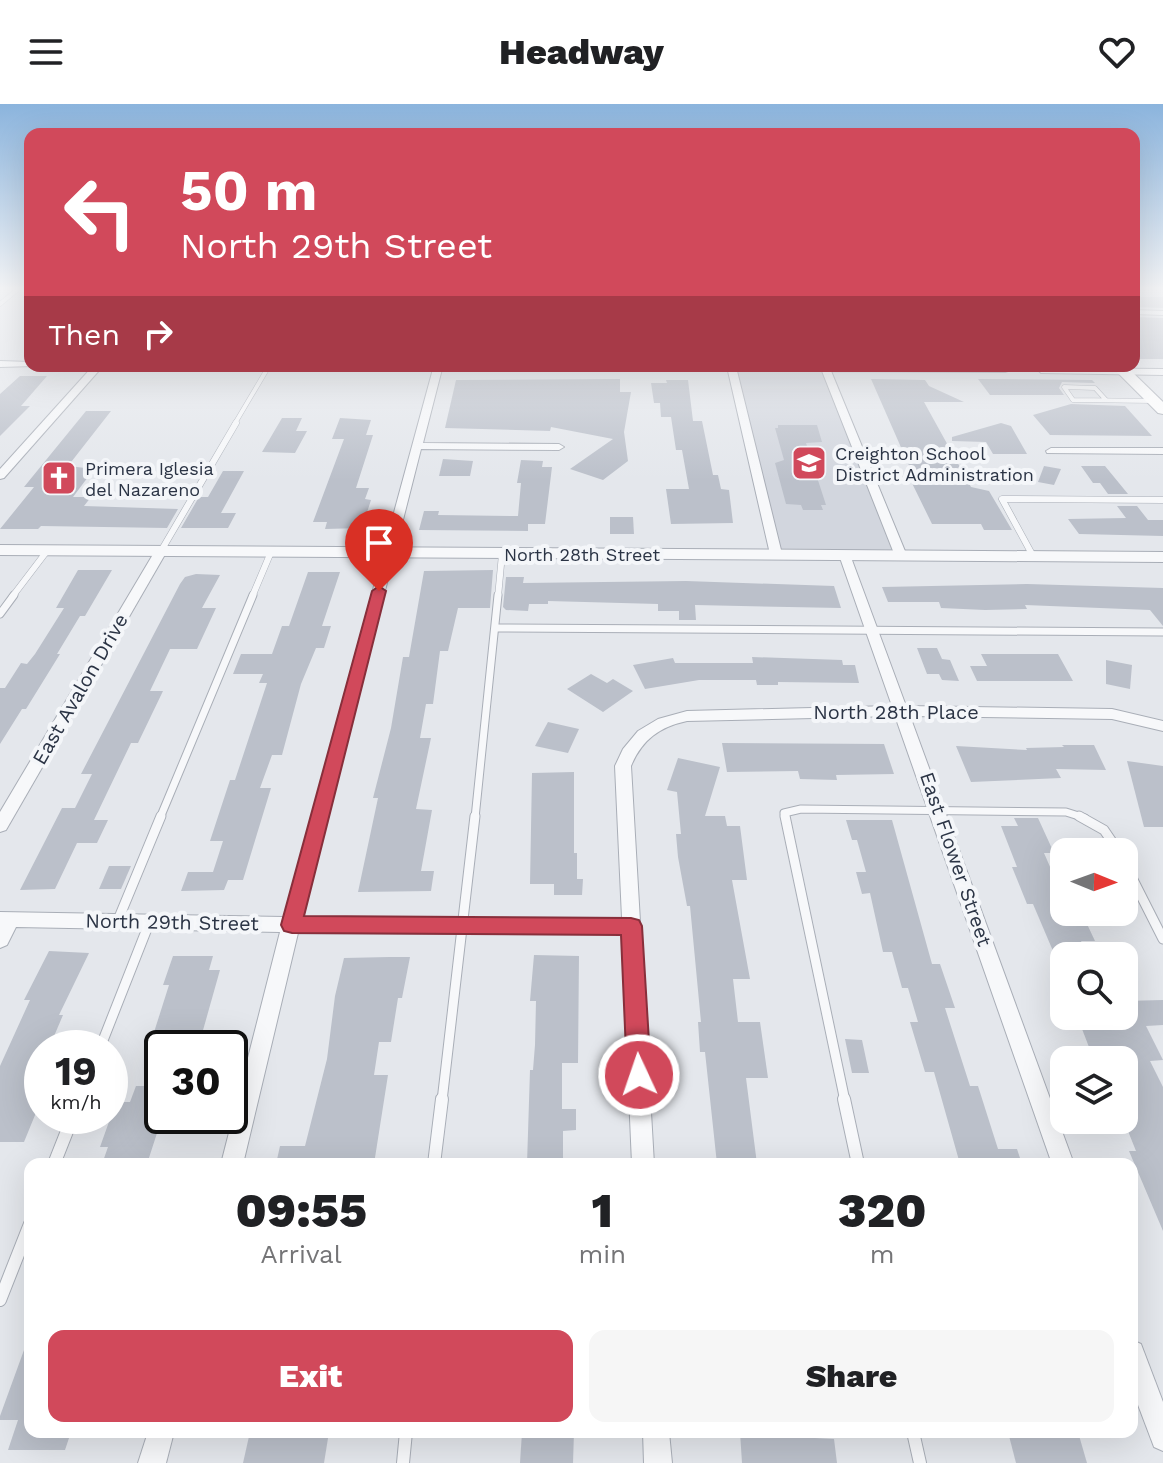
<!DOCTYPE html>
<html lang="en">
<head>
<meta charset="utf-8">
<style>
  :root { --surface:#fff; --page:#f6f6f6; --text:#202124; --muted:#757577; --accent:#d1495b }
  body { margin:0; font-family:"Work Sans",sans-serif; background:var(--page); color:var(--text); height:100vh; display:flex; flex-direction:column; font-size:30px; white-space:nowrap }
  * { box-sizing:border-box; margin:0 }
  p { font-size:26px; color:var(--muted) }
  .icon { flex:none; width:44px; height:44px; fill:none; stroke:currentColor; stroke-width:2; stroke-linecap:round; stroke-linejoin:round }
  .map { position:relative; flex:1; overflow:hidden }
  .sheet { position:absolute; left:24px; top:1054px; width:1114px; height:280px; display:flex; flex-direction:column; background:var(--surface); border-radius:16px; box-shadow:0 8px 32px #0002 }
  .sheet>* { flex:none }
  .hud { position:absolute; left:24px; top:24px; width:1116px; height:244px; border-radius:16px; box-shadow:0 8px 32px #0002; background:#d1495b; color:#fff; overflow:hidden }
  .needle { width:52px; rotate:91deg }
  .tools { position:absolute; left:1050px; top:734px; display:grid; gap:16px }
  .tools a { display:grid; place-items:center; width:88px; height:88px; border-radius:16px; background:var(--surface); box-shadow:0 8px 32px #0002; font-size:40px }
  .speed { position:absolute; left:24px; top:926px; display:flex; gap:16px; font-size:40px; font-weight:700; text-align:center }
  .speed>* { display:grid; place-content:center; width:104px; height:104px; border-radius:50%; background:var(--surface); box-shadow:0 8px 32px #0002; line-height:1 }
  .speed small { font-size:20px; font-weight:400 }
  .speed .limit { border:4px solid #111; border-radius:12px; background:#fff; color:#111 }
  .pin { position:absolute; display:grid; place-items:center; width:68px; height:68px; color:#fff; margin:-82px -34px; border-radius:50% 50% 50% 0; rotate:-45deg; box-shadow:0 0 8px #0007 }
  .pin .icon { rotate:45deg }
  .me { position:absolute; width:88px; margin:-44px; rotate:357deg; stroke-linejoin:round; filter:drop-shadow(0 0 6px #0008) }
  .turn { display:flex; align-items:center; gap:28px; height:168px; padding:0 24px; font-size:36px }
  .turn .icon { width:104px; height:104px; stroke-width:2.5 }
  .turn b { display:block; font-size:56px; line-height:68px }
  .then { display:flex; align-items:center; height:76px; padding:0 24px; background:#0003; gap:16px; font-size:30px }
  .eta { display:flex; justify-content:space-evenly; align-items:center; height:136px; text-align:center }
  .eta b { font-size:48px; font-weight:800; line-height:56px }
  .primary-button { display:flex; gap:16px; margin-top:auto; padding:16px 24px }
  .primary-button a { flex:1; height:92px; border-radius:16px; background:var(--accent); color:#fff; font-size:32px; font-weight:800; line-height:92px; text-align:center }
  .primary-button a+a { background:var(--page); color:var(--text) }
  header { display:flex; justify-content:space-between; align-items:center; height:104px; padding:0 24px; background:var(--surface); font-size:36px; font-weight:800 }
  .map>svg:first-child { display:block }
  .built { fill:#d2d6de }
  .building { fill:#bbc0ca }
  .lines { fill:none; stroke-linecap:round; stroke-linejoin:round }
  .service-far4-casing { stroke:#a9aeb7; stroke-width:5 }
  .service-far3-casing { stroke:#a9aeb7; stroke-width:7 }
  .service-far2-casing { stroke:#a9aeb7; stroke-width:9 }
  .service-far1-casing { stroke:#a9aeb7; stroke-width:11 }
  .service-casing { stroke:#a9aeb7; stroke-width:14 }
  .minor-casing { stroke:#a9aeb7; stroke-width:2 }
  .tertiary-casing { stroke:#a9aeb7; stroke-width:2 }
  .secondary-casing { stroke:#a9aeb7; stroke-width:2 }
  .service-far4 { stroke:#f7f8fa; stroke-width:4 }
  .service-far3 { stroke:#f7f8fa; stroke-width:6 }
  .service-far2 { stroke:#f7f8fa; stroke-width:7 }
  .service-far1 { stroke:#f7f8fa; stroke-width:9 }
  .service { stroke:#f7f8fa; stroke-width:12 }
  .minor { fill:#f7f8fa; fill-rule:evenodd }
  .tertiary { fill:#f7f8fa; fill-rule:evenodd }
  .secondary { fill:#fff; fill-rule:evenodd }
  .route { fill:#d1495b; stroke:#882f3b; stroke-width:2 }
  .labels { text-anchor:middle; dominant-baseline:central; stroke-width:8; stroke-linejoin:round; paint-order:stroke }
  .far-poi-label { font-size:18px; fill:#2b3445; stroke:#f4f6f9; text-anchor:start }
  .far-street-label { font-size:18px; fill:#2b3445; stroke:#f4f6f9 }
  .street-label { font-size:20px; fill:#2b3445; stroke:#f4f6f9 }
</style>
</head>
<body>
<header><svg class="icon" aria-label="menu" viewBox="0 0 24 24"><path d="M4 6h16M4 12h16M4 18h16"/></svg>Headway<svg class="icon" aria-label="heart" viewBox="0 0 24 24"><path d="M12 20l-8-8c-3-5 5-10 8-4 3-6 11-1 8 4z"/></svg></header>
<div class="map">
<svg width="1163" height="1359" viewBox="0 0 1163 1359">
  <rect width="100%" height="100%" fill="#e4e7ec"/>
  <path class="built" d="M732 266H826L901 452 776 450Z"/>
  <g class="building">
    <path d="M1134 193H1163V204L1134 203Z"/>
    <path d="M1134 213 1163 214V255H1134Z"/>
    <path d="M20 272H47L21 302H30L0 332V290Z"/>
    <path d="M620 275V288H631L624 328 628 357 603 376 570 365 613 335 551 323 550 327 445 324 456 276Z"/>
    <path d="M871 275 925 276 929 282 964 298H924L971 383 989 387 1012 426H984L981 420H932L909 373H914Z"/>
    <path d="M978 275 1092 276 1095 279 1062 278 1059 284 1064 291H990Z"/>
    <path d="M666 276H688L693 317H702L713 371H718L721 385 729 386 733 419 671 420 666 385H689L682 346H676L671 313H661L660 299H654L651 279H667Z"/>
    <path d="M1071 300 1125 302 1152 332 1050 331 1033 311Z"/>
    <path d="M86 307H111L68 362 94 365 73 393H91L84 402 178 405 167 424 41 422 38 425H0L34 383H24Z"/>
    <path d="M282 314H302L296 327H307L295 349 262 348Z"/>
    <path d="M340 314 371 316 366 331H373L356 384H369L365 395 371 396 362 424 325 425 327 418H313L344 335H332Z"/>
    <path d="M1001 319 1011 322 1027 350H993L986 338 952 337V333Z"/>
    <path d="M778 321H817L822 338 806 339 826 401H821L823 406H803L801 401 786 400 775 359 784 356 775 324H778Z"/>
    <path d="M443 355 473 357 470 372H439Z"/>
    <path d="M521 356 543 357 542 363H552L545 420H528V427L419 426 424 407H439L438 411 518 412 521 379H517Z"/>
    <path d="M1044 362 1061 365 1054 381 1038 378Z"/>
    <path d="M1081 362H1105L1128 390H1108L1100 379H1093Z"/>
    <path d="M223 367H244L221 409H236L228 424H181L199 393H208Z"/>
    <path d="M1117 402H1137L1148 416H1163V432L1079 430 1068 415 1126 414Z"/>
    <path d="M610 413H633L634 430H610Z"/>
    <path d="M78 466H112L85 512H80L57 550H60L26 605H22L0 640V584H5L21 559 27 560 35 550 64 504H56Z"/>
    <path d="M493 466 490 504H458L448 547H440L433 600H426L420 634H431L416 705 432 706 421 767H434L431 787 358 788 378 694H373L391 624 403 553H409L424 467Z"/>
    <path d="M308 468H340L322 522H331L324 544H316L301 580 282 651H272L260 684H271L243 776H228L224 786 181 787 188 768H213L223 737H210L230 676H235L267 579H259L263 570H233L241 550H272L282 522H289Z"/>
    <path d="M196 470 220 471 202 504H216L197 545H170L150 587H163L138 639H131L94 716H108L97 739H77L55 785 20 786 62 704H75L92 670H81L180 480 185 473Z"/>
    <path d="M506 473H524L523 479 686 477 834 482 841 504 695 501 696 516H679V507H658V500L548 497V500H529L528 507 506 506 503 503Z"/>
    <path d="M1027 480 1163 484V522L1150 506 1025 501 1027 505 985 506 941 504 939 498H888L882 483Z"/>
    <path d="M917 544H937L942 555 950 556 959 577 942 576 939 570H927Z"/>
    <path d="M981 550H1058L1073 577H977L970 562H987Z"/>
    <path d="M752 553 842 556 843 561H855L859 579 778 578V581H757L756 576H699L645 585 633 561 673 554 675 559H753Z"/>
    <path d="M1106 556 1132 561 1130 585 1106 580Z"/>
    <path d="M591 570 607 579 613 575 633 587 603 608 567 585Z"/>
    <path d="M548 618 579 625 568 649 535 642Z"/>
    <path d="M722 639 884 640 894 670 836 671 837 676 800 675 798 667 727 668Z"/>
    <path d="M1062 641H1094L1106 666 1056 665 1061 674 971 678 956 642 1027 646 1026 644 1064 643Z"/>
    <path d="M678 654 720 663 705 712H725L727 722H740L747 776H732L750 875H733L738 918H760L768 974H746L757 1060H717L705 948H700L698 918H701L690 802H687L678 753 676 730H681L677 688 667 686Z"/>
    <path d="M1127 657 1163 662V723H1144Z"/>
    <path d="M574 668V749H577V775H583L582 791H554V780H530L532 669Z"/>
    <path d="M1014 714H1038L1054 749H1044L1064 795V808H1068L1073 820H1087L1095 837H1081L1086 847H1053L1033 800H1027L1012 763H1017L1001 722H1018Z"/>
    <path d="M846 716H892L932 860H940L955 904H945L970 982H978L998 1045H1017L1022 1060H960L934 968H925L910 918H918L908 884H902L892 848H883L870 789 862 790 856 768H866L857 736H852Z"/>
    <path d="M109 762H131L121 785H99Z"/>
    <path d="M49 847 89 849 59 911H63L49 944H42V994L24 1038H0V962L30 896H24Z"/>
    <path d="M534 851 579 852 578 959H562V1005H576V1026L563 1027V1060H527L530 966H533L535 941 536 897H530Z"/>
    <path d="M173 852H213L209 866H220L198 944H149L169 881H163Z"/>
    <path d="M389 853H410L402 894H398L391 938H379L374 971H388L374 1060H276L280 1042H305L327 955 335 892 344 854Z"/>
    <path d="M1163 896V921L1146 922 1163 956 1150 957 1163 983V1127L1129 1047H1136L1124 1017V956H1094L1077 912H1124V897Z"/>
    <path d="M845 935 862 936 869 969H852Z"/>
    <path d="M136 982H162V1026H158L147 1060H102L108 1043H100L116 998H130Z"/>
    <path d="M28 1235 30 1328H71L65 1346H8L18 1316H0V1312Z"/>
    <path d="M250 1328H329L324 1359H243Z"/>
    <path d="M522 1328H574L573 1359H520Z"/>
    <path d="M740 1328H796V1333L834 1335 837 1359H742Z"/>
    <path d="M1008 1328H1078L1087 1359H1016Z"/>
  </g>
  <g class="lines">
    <defs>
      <g id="service-far4">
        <path d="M0 200 17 186"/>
        <path d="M1106 296 1095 284 1064 283 1073 296 1154 297"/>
        <path d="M234 321 269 262"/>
      </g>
      <g id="service-far3">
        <path d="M161 447 236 319"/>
        <path d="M1033 452 1002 395 1163 396"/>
        <path d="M12 493 47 447"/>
        <path d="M252 493 271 448"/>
        <path d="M498 493 502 450"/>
      </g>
      <g id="service-far2">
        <path d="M0 510 14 491"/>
        <path d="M496 524 1163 528"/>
        <path d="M160 714 253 491"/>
        <path d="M475 714 498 491"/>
        <path d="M785 714 784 709 801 705 1066 708 1085 714"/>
      </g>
      <g id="service-far1">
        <path d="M785 712 845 997"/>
        <path d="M1079 712 1104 726 1119 748"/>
        <path d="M1124 758 1163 835"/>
        <path d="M118 816 161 712"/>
        <path d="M100 944 150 817"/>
        <path d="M442 997 475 712"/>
      </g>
      <g id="service">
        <path d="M844 995 858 1060"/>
        <path d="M54 1060 73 1012"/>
        <path d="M434 1060 442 995"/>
        <path d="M0 1196 30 1120"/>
        <path d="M913 1328 920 1359"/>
        <path d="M403 1359 406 1328"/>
      </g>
      <g id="minor">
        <path d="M1134 206 1163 207V211L1134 210Z"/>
        <path d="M0 257 30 258V262H34L0 263Z"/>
        <path d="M93 262H103L4 374 0 375V365Z"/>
        <path d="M247 262 1008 263V267L1005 268 831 267 907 452 901 456 895 452 822 267H737L782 450 776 454 770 450 728 267 442 265 423 339 559 340 564 343 559 346 421 345 302 813 622 814 615 662 623 645 638 627 658 615 687 607 892 602 839 451 845 447 849 448 906 602 1112 605 1163 617V627L1112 615 910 612 1074 1060H1052L895 612 687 617C659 623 642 636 631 662L654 1060H632L622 830 298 829 243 1060H221L280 828 16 823 7 841 0 844V808L284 813 433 265H252Z"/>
        <path d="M1044 264 1163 265V271L1041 269 1039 267Z"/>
        <path d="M1051 344H1163V350L1047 349 1046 347Z"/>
        <path d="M161 443 167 447 6 726 0 728V708L155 447Z"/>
        <path d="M1132 1236 1141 1240 1163 1298V1347L1154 1343 1132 1285Z"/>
        <path d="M148 1328H174L166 1359H138Z"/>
        <path d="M643 1328H669L672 1359H644Z"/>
      </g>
      <path id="tertiary" d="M0 441 1163 448V458L0 451Z"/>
      <path id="secondary" d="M1111 262H1126L1163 298V310L1158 309Z"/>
    </defs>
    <use href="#service-far4" class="service-far4-casing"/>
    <use href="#service-far3" class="service-far3-casing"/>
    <use href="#service-far2" class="service-far2-casing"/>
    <use href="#service-far1" class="service-far1-casing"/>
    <use href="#service" class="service-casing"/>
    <use href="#minor" class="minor-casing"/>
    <use href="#tertiary" class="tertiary-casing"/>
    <use href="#secondary" class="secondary-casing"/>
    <use href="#service-far4" class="service-far4"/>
    <use href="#service-far3" class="service-far3"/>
    <use href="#service-far2" class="service-far2"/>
    <use href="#service-far1" class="service-far1"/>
    <use href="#service" class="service"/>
    <use href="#minor" class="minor"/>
    <use href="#tertiary" class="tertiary"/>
    <use href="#secondary" class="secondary"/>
  </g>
  <linearGradient id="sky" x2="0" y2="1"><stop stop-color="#8bb4dd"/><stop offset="0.49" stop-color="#f3f4f6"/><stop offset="1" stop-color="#f3f4f6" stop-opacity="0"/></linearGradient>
  <rect width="1163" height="376" fill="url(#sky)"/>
  <path class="route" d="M379 482 386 487 304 812 631 814 639 816 642 822 651 971 647 979 639 982 630 979 627 971 621 831 292 829 284 827 281 821 372 487Z"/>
  <defs>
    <symbol id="school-square" viewBox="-11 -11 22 22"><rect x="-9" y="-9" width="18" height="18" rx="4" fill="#d1495b" stroke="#f4f6f9"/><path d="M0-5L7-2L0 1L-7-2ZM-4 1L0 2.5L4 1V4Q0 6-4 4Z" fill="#fff"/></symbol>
    <symbol id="church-square" viewBox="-11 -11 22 22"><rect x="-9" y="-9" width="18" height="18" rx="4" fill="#d1495b" stroke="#f4f6f9"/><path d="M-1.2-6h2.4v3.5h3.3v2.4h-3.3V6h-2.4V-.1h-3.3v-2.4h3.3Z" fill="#fff"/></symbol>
  </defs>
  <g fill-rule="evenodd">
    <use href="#school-square" x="789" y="339" width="40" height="40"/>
    <use href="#church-square" x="39" y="354" width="40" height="40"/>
  </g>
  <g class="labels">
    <g class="far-poi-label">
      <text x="835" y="349">Creighton School<tspan x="835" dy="21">District Administration</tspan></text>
      <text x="85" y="364">Primera Iglesia<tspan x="85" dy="21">del Nazareno</tspan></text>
    </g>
    <g class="far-street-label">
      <text x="582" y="450">North 28th Street</text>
    </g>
    <g class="street-label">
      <text transform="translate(80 585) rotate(-60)">East Avalon Drive</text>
      <text x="896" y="608">North 28th Place</text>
      <text transform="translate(956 755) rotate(71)">East Flower Street</text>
      <text transform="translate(172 818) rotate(1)">North 29th Street</text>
    </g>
  </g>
</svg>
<div class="tools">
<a><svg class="needle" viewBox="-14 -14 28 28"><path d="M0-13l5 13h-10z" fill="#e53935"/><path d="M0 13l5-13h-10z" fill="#757577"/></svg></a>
<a><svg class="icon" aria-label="search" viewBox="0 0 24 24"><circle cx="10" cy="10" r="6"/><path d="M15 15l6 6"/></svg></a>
<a><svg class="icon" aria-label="layers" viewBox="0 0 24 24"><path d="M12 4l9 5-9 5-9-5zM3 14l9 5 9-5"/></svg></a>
</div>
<div class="speed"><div>19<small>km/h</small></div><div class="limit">30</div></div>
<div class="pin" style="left:379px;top:487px;background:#d93025"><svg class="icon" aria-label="arrive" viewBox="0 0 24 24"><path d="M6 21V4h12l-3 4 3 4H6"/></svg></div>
<svg class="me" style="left:639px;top:971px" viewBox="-20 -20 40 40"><circle r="17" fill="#d1495b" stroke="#fff" stroke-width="3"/><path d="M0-11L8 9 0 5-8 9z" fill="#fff"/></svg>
<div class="hud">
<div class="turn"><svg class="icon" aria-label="left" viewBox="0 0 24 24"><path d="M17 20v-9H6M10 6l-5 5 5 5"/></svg><div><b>50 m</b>North 29th Street</div></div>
<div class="then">Then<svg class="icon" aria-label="right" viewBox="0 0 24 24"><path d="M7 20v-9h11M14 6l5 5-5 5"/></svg></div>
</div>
<section class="sheet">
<div class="eta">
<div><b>09:55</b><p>Arrival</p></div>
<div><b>1</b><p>min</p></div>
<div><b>320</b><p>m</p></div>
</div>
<div class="primary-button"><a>Exit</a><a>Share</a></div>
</section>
</div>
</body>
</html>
